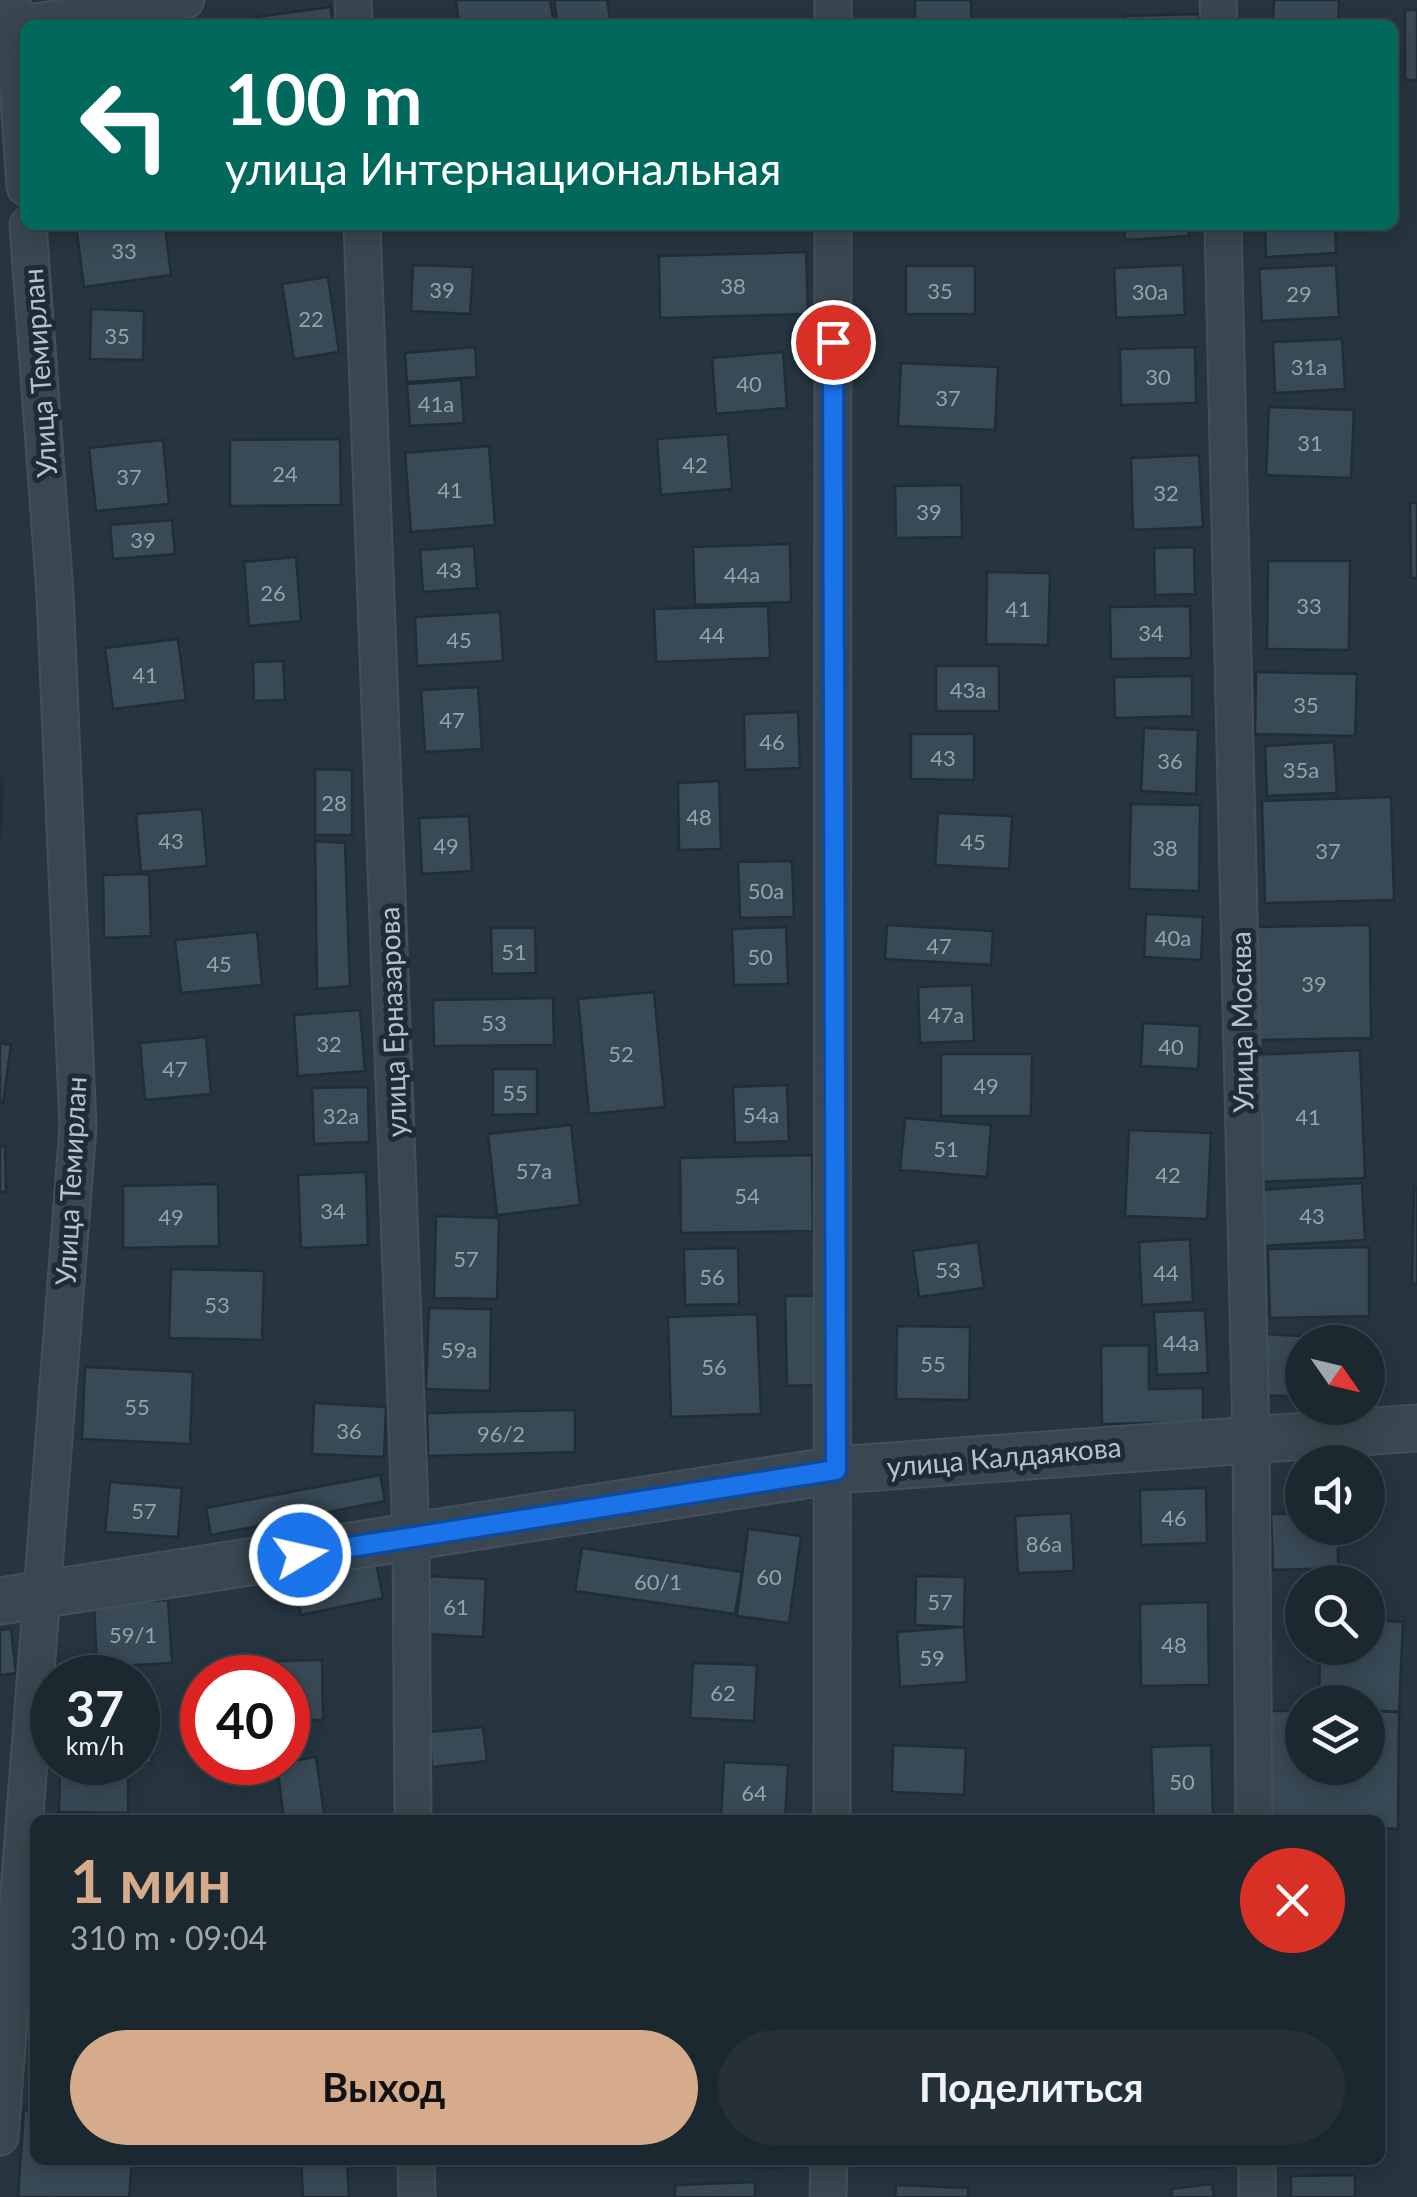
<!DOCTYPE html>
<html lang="ru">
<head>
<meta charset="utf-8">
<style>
  :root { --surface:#1c2830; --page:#253038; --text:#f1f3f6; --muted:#a0a6ab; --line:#3a444c; --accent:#d6ab8b }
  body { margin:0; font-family:Lato,sans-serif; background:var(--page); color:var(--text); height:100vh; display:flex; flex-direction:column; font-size:38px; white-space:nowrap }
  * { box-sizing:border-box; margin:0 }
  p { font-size:32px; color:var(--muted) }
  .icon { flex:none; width:55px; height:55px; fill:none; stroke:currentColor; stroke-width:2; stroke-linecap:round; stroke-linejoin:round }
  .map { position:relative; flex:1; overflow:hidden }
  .drawer { position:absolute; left:30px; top:1815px; width:1355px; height:350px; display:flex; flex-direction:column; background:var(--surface); border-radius:15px; box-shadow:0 5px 25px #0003,0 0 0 2px var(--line) }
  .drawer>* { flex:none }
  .banner { position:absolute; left:20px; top:20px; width:1378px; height:210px; border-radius:15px; box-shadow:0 5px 25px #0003,0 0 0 2px var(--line); background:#00695c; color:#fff; overflow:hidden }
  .needle { width:65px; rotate:124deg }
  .tools { position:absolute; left:1285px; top:1325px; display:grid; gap:20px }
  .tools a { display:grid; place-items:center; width:100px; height:100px; border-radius:50%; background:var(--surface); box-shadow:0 5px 25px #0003,0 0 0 2px var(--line); font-size:50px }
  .speed { position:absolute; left:30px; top:1655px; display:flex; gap:20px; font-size:50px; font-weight:700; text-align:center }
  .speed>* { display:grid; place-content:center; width:130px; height:130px; border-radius:50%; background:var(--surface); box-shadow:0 5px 25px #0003,0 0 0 2px var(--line); line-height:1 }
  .speed small { font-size:25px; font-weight:400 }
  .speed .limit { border:15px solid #d22; background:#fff; color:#111 }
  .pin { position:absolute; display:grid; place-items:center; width:85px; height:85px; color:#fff; margin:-42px; border:5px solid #fff; border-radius:50%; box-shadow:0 2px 10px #0007 }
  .me { position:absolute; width:110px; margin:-55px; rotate:81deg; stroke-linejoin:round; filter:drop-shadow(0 0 8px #0008) }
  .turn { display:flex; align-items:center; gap:35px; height:210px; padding:0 40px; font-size:45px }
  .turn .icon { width:130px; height:130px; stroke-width:2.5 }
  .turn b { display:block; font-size:70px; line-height:85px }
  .round { display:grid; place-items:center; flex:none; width:105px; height:105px; border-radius:52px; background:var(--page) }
  .headline { display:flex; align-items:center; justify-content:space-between; height:170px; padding:0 40px }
  h1 { font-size:60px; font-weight:700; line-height:75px; color:var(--accent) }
  .cta { display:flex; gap:20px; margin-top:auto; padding:20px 40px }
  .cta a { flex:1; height:115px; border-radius:60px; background:var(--accent); color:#111; font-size:40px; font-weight:700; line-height:115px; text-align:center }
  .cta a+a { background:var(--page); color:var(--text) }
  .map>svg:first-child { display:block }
  .building { fill:#384a56; stroke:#212e38; stroke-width:2.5 }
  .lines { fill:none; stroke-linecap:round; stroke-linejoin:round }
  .minor-casing { stroke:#445059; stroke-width:39 }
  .tertiary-casing { stroke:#445059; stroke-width:49 }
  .minor { stroke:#3a4750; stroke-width:35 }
  .tertiary { stroke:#3a4750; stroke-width:45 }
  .route-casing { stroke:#114b97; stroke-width:25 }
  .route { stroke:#1a73e8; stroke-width:18 }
  .labels { text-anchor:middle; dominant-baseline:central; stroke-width:10; stroke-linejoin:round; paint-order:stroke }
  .number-label { font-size:22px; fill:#95a2ac }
  .street-label { font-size:28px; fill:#b7c2cb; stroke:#1f2c36 }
</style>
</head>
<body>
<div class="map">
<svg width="1417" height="2197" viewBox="0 0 1417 2197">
  <rect width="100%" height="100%" fill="#263540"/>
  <g class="building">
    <path d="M456 0H550L554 25H459Z"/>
    <path d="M554 0H607L611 25H558Z"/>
    <rect x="915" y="0" width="56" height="25"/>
    <path d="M1274 0H1339L1338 25H1273Z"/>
    <path d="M331 7 333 25H257L256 17Z"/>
    <rect x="1405" y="10" width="12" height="70"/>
    <path d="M1199 14 1200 25H1124V16Z"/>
    <path d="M76 225H165L171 275 84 287Z"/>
    <path d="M1124 225H1188L1189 236 1125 240Z"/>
    <path d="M1265 225H1335L1336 253 1266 257Z"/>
    <path d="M806 252 808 314 660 318 659 256Z"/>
    <path d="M413 265 473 267 470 314 411 311Z"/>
    <path d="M1183 265 1185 315 1116 318 1114 268Z"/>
    <path d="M1336 265 1339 317 1262 321 1259 269Z"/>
    <rect x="906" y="266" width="69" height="48"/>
    <path d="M328 277 339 352 294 359 282 284Z"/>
    <path d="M91 309 144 311 143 360 90 359Z"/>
    <path d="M1342 339 1345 389 1275 393 1273 342Z"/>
    <path d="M475 347 477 377 407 382 405 353Z"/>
    <path d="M1195 347 1196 403 1121 405 1120 349Z"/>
    <path d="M783 352 787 408 716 414 712 358Z"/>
    <path d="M901 363 998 367 995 430 898 426Z"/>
    <path d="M461 380 464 423 410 426 407 384Z"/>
    <path d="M1269 407 1354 410 1351 478 1266 475Z"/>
    <path d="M728 434 732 489 661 495 657 439Z"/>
    <path d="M340 439 341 505 230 506V440Z"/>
    <path d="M163 440 169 504 96 511 89 448Z"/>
    <path d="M489 446 495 525 411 532 405 453Z"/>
    <path d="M1199 455 1203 527 1133 530 1131 458Z"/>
    <path d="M961 485 962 537 896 538 895 486Z"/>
    <path d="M1410 503H1417V578H1411Z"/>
    <path d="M172 520 175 554 113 559 110 525Z"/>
    <path d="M790 544 791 602 695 605 693 547Z"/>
    <path d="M474 546 477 588 423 592 420 550Z"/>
    <path d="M1194 547 1195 594 1155 595 1154 548Z"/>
    <path d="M296 557 301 621 249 626 244 562Z"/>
    <path d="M1268 561H1350L1349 650 1267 649Z"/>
    <path d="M987 572 1050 573 1048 645 986 644Z"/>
    <path d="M768 606 770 658 656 662 654 609Z"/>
    <path d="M1190 606 1191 658 1111 659 1110 607Z"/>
    <path d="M500 612 503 661 417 666 415 617Z"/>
    <path d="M178 639 186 700 113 709 105 648Z"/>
    <path d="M283 661 285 700 254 701 253 662Z"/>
    <rect x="936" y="666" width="63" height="45"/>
    <path d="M1256 672 1357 674 1355 736 1255 734Z"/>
    <path d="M1192 676V716L1115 718 1114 677Z"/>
    <path d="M478 687 482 749 425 752 421 690Z"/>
    <path d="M798 712 800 768 745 770 744 714Z"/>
    <path d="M1144 728 1198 730 1196 794 1141 791Z"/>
    <path d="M911 734H974V780L911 779Z"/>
    <path d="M1334 742 1337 793 1267 796 1265 746Z"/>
    <path d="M315 769 352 770V835H315Z"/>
    <path d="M0 777H3L0 840Z"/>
    <path d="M719 781 721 849 679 850 678 783Z"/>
    <path d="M1391 797 1394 900 1265 903 1262 801Z"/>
    <path d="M1131 804 1200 805 1199 891 1129 889Z"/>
    <path d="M202 809 207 866 141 872 136 814Z"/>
    <path d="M938 813 1012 816 1009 869 935 865Z"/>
    <path d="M469 816 472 871 422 874 419 818Z"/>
    <path d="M315 841 345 843 350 986 317 989Z"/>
    <path d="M792 861 794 917 740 918 738 862Z"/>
    <path d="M149 874 151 936 104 938 103 875Z"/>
    <path d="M1146 914 1203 917 1201 960 1144 957Z"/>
    <path d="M887 925 993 931 991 965 885 959Z"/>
    <path d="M1370 925 1371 1038 1259 1040 1257 927Z"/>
    <path d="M786 927 788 984 734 985 732 929Z"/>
    <path d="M491 928H535L536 973 492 974Z"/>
    <path d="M257 932 262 985 181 993 175 940Z"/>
    <path d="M972 985 974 1041 920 1043 918 987Z"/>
    <path d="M654 992 665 1107 589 1114 578 999Z"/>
    <path d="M553 998 554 1045 434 1046 433 1000Z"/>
    <path d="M360 1010 365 1071 298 1076 294 1015Z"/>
    <path d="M1143 1023 1200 1026 1198 1069 1141 1066Z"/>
    <path d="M206 1037 211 1094 145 1100 140 1043Z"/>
    <path d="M0 1043 11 1045 3 1103 0 1102Z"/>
    <path d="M1360 1050 1365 1178 1256 1182 1252 1055Z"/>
    <path d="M941 1054H1032L1031 1116H941Z"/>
    <path d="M493 1069H537V1114L493 1115Z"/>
    <path d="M787 1085 789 1141 735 1143 733 1087Z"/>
    <path d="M368 1087 369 1142 314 1144 312 1088Z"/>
    <path d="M905 1118 991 1125 987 1177 900 1170Z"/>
    <path d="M571 1125 580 1205 497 1215 488 1134Z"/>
    <path d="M1129 1130 1211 1133 1207 1219 1125 1216Z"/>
    <path d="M0 1146H5L6 1192H0Z"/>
    <path d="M812 1155 813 1231 681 1233 680 1158Z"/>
    <path d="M366 1172 368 1245 301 1248 298 1175Z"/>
    <path d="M1362 1183 1365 1240 1263 1246 1260 1190Z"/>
    <path d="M218 1184 219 1246 123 1248V1186Z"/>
    <path d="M1414 1187H1417V1284H1412Z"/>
    <path d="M436 1216 499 1218 497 1299 434 1298Z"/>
    <path d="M1190 1239 1193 1302 1142 1305 1139 1242Z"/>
    <path d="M978 1242 984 1288 919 1297 913 1251Z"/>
    <path d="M1369 1247V1316L1270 1318 1268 1249Z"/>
    <path d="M738 1248 739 1304 685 1305 684 1249Z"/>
    <path d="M171 1269 264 1271 262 1340 169 1338Z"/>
    <path d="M785 1296H814L816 1385 787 1386Z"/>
    <path d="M429 1308 491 1309 490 1391 426 1389Z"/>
    <path d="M1205 1310 1208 1373 1157 1375 1154 1312Z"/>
    <path d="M757 1314 761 1414 671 1417 668 1317Z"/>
    <path d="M897 1326 970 1327 969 1400 896 1399Z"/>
    <path d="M1267 1334 1375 1340 1372 1400H1368V1342H1302V1397L1264 1395Z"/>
    <path d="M1149 1345V1389L1203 1388V1422L1102 1424 1101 1346Z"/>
    <path d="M85 1367 193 1372 190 1444 82 1439Z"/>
    <path d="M314 1403 386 1407 384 1457 312 1454Z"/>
    <path d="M575 1410V1452L428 1456 427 1413Z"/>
    <path d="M380 1475 385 1501 211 1535 206 1508Z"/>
    <path d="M110 1482 182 1488 178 1537 105 1532Z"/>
    <path d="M1206 1488 1207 1543 1141 1545 1140 1490Z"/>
    <path d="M1071 1513 1074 1571 1018 1573 1015 1516Z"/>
    <path d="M1271 1514H1302V1528H1338V1568L1273 1570Z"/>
    <path d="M748 1529 801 1536 789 1623 737 1616Z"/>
    <path d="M582 1548 742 1572 735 1614 575 1591Z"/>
    <path d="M376 1563 383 1598 301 1615 294 1580Z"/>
    <path d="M428 1576 486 1579 483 1637 425 1634Z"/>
    <path d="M916 1576 965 1577 964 1627 915 1625Z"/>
    <path d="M168 1600 172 1663 97 1667 94 1605Z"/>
    <path d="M1208 1602 1209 1685 1141 1686 1140 1604Z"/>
    <path d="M1368 1620 1403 1622 1399 1712 1368 1710V1702H1319L1320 1648H1368Z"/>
    <path d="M964 1627 967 1682 900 1687 897 1632Z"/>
    <path d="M11 1629 16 1673 0 1675V1630Z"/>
    <path d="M322 1660 323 1720H288V1678H274V1661Z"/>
    <path d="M693 1663 757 1665 754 1721 690 1718Z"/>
    <path d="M1262 1711H1302V1768H1368V1711L1399 1712 1398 1829 1380 1828V1820H1261Z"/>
    <path d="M138 1724H151L152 1763 107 1764 138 1762Z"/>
    <path d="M483 1727 487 1761 432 1767 429 1732Z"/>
    <path d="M893 1745 966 1748 964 1795 892 1792Z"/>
    <path d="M1211 1745 1213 1816 1154 1818 1151 1747Z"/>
    <path d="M316 1757 325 1820H284L277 1764Z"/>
    <path d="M724 1762 788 1765 785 1820 721 1818Z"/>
    <path d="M60 1772H128V1813L59 1812Z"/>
    <path d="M952 1817 1056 1819 952 1820Z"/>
    <path d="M24 2110 35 2111V2160H132L129 2197H18Z"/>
    <path d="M301 2160H347L349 2197H303Z"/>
    <path d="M714 2160H778V2168L714 2165Z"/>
    <path d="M890 2160H965V2162L890 2166Z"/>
    <path d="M1140 2160H1217V2168L1139 2166Z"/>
    <path d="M1355 2175V2197H1291V2176Z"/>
    <path d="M755 2182V2197H675V2185Z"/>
    <path d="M1212 2184 1214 2197H1172L1171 2189Z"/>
    <path d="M896 2185 968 2188V2197H895Z"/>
  </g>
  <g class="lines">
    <defs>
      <g id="minor">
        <path d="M12 0 25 187"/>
        <path d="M353 0 354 25"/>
        <path d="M833 0V25"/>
        <path d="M1218 0 1219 25"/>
        <path d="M0 27 186 0"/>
        <path d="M362 225 411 1537 413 1820"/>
        <path d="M1223 225 1251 1437 1254 1820"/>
        <path d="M832 1820 833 225"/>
        <path d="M0 2137 78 1127 55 594 28 225"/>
        <path d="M416 2160 417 2197"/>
        <path d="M1257 2160V2197"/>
        <path d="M828 2197 829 2160"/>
      </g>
      <path id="tertiary" d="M0 1601 836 1470 1417 1428"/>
    </defs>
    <use href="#minor" class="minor-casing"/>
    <use href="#tertiary" class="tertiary-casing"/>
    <use href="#minor" class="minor"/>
    <use href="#tertiary" class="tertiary"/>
  </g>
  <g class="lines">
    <defs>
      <path id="route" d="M300 1555 836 1470 833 342"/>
    </defs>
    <use href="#route" class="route-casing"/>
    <use href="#route" class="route"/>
  </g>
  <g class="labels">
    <g class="number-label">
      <text x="124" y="250">33</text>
      <text x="733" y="285">38</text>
      <text x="442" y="289">39</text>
      <text x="940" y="290">35</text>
      <text x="1150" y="291">30а</text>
      <text x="1299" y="293">29</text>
      <text x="311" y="318">22</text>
      <text x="117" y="335">35</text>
      <text x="1309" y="366">31а</text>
      <text x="1158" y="376">30</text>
      <text x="749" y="383">40</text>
      <text x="948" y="397">37</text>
      <text x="436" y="403">41а</text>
      <text x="1310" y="442">31</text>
      <text x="695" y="464">42</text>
      <text x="285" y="473">24</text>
      <text x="129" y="476">37</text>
      <text x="450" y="489">41</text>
      <text x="1166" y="492">32</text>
      <text x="929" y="511">39</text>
      <text x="143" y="539">39</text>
      <text x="449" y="569">43</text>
      <text x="742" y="574">44а</text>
      <text x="273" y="592">26</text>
      <text x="1309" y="605">33</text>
      <text x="1018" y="608">41</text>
      <text x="1151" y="632">34</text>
      <text x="712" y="634">44</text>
      <text x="459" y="639">45</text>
      <text x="145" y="674">41</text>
      <text x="968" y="689">43а</text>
      <text x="1306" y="704">35</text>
      <text x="452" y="719">47</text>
      <text x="772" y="741">46</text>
      <text x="943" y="757">43</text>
      <text x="1170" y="760">36</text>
      <text x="1301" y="769">35а</text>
      <text x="334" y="802">28</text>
      <text x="699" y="816">48</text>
      <text x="171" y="840">43</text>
      <text x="973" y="841">45</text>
      <text x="446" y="845">49</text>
      <text x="1165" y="847">38</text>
      <text x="1328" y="850">37</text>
      <text x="766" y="890">50а</text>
      <text x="1173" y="937">40а</text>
      <text x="939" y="945">47</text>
      <text x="514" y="951">51</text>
      <text x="760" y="956">50</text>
      <text x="219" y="963">45</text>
      <text x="1314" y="983">39</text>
      <text x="946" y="1014">47а</text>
      <text x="494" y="1022">53</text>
      <text x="329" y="1043">32</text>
      <text x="1171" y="1046">40</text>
      <text x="621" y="1053">52</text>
      <text x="175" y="1068">47</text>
      <text x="986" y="1085">49</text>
      <text x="515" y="1092">55</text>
      <text x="761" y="1114">54а</text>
      <text x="341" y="1115">32а</text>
      <text x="1308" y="1116">41</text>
      <text x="946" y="1148">51</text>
      <text x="534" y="1170">57а</text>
      <text x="1168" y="1174">42</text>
      <text x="747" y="1195">54</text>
      <text x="333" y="1210">34</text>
      <text x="1312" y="1215">43</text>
      <text x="171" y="1216">49</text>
      <text x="466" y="1258">57</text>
      <text x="948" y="1269">53</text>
      <text x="1166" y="1272">44</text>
      <text x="712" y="1276">56</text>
      <text x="217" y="1304">53</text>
      <text x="1181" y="1342">44а</text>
      <text x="459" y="1349">59а</text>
      <text x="933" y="1363">55</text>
      <text x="714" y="1366">56</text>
      <text x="137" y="1406">55</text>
      <text x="349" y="1430">36</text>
      <text x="501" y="1433">96/2</text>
      <text x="144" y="1510">57</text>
      <text x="1174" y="1517">46</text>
      <text x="1044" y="1543">86а</text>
      <text x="769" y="1576">60</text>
      <text x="658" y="1581">60/1</text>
      <text x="940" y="1601">57</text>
      <text x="456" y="1606">61</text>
      <text x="133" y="1634">59/1</text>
      <text x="1174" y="1644">48</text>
      <text x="932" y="1657">59</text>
      <text x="723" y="1692">62</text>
      <text x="1182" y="1781">50</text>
      <text x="754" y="1792">64</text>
    </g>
    <g class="street-label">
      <text transform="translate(39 373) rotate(-94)">Улица Темирлан</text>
      <text transform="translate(392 1022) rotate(-92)">улица Ерназарова</text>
      <text transform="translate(1241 1022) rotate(-91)">Улица Москва</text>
      <text transform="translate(70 1181) rotate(-87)">Улица Темирлан</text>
      <text transform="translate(1004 1456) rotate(-5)">улица Калдаякова</text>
    </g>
  </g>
</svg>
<div class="tools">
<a><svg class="needle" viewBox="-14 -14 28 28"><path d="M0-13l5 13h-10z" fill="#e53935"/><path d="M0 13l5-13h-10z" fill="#a0a6ab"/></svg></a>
<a><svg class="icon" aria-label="sound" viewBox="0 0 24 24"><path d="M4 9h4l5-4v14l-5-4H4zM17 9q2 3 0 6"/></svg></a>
<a><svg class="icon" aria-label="search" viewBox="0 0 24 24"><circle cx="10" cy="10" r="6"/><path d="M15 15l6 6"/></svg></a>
<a><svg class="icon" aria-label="layers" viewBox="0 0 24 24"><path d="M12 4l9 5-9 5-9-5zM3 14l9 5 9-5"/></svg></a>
</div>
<div class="speed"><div>37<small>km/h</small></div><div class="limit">40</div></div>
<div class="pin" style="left:833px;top:342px;background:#d93025"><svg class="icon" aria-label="arrive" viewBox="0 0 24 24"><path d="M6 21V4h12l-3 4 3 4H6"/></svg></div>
<svg class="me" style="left:300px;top:1555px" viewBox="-20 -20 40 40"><circle r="17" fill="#1a73e8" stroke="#fff" stroke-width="3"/><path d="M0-11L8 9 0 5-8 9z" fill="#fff"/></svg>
<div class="banner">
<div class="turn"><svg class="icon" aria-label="left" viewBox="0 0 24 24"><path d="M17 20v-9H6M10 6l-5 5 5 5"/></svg><div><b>100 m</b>улица Интернациональная</div></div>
</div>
<section class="drawer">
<div class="headline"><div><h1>1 мин</h1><p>310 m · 09:04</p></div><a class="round" style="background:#d93025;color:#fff"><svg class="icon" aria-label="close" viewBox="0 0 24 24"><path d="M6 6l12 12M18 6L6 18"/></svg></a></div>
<div class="cta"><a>Выход</a><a>Поделиться</a></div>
</section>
</div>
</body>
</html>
